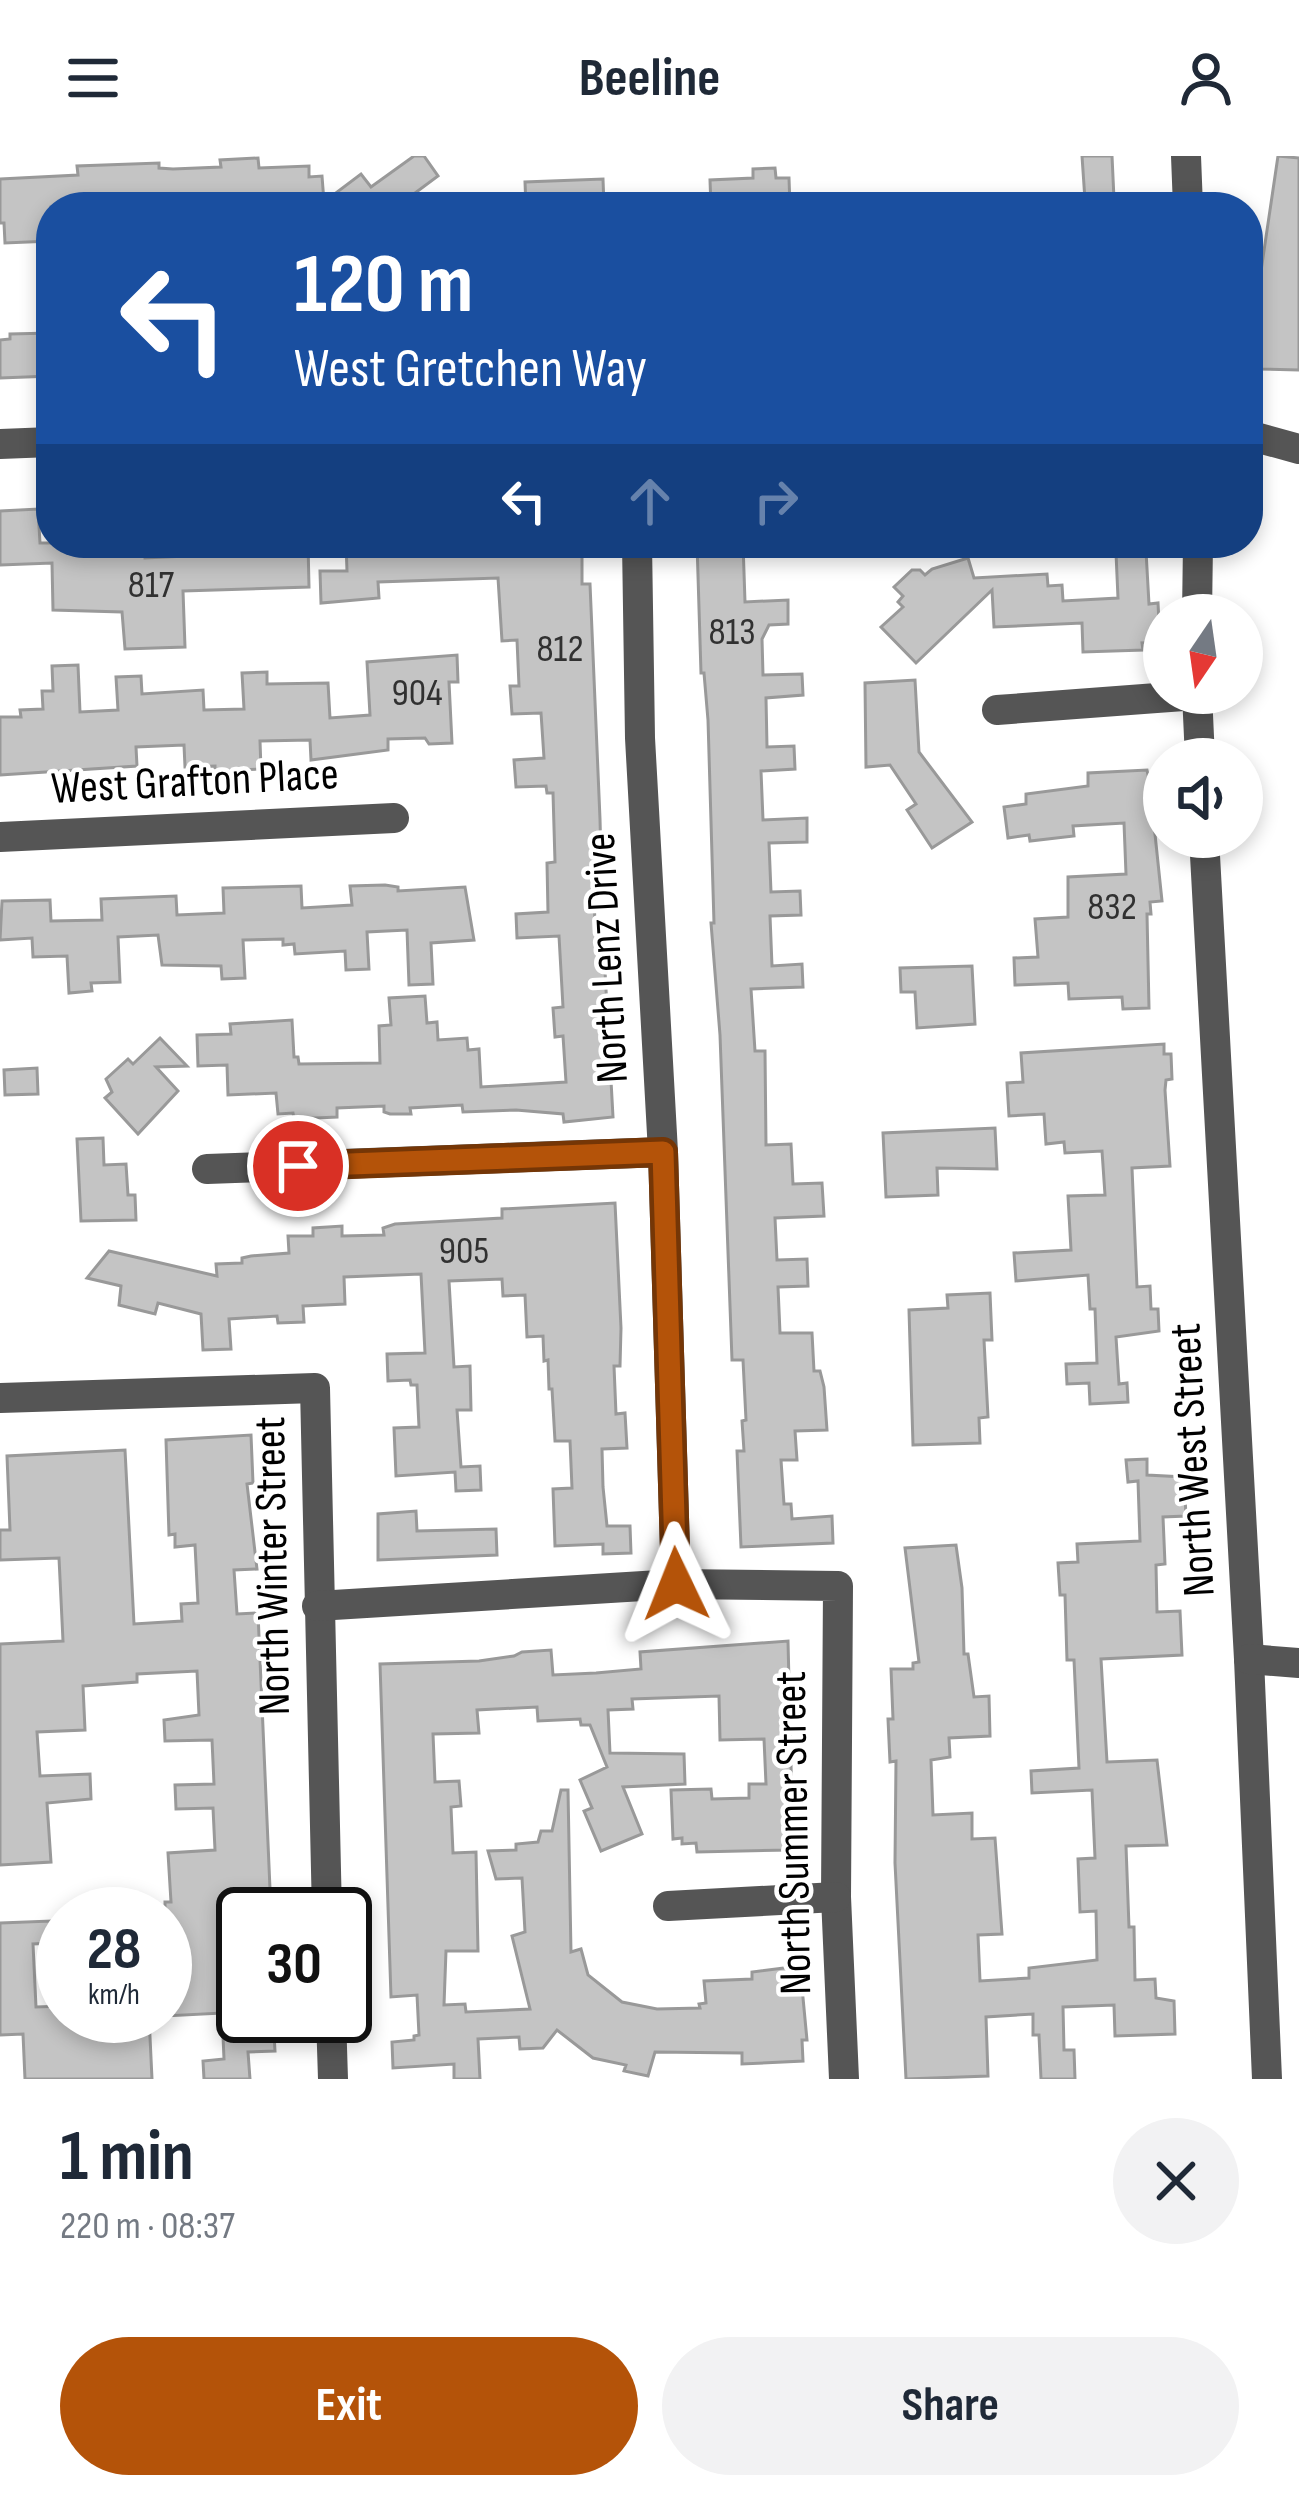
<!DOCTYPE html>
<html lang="en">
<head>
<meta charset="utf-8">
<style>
  :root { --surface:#fff; --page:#f2f2f3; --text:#1f2937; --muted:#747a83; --accent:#b45309 }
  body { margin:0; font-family:"Sofia Sans Condensed",sans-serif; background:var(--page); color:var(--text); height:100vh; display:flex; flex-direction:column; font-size:45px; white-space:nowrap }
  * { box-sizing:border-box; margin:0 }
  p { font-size:39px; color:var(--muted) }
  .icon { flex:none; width:66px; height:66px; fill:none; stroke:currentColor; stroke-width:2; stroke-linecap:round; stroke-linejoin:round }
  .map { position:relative; height:1923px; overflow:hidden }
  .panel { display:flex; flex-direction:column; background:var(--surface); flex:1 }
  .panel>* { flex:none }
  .banner { position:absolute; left:36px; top:36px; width:1227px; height:366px; border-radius:48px; box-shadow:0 6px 18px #0003; background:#1a4fa0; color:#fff; overflow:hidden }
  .needle { width:78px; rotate:193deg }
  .tools { position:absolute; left:1143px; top:438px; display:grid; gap:24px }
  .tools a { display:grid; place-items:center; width:120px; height:120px; border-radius:50%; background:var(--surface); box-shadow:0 6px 18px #0003; font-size:60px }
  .speed { position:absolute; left:36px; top:1731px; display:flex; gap:24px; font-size:60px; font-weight:700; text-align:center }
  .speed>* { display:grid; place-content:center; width:156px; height:156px; border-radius:50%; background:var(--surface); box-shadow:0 6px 18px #0003; line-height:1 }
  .speed small { font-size:30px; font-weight:400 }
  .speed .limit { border:6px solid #111; border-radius:18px; background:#fff; color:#111 }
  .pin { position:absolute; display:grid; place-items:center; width:102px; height:102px; color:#fff; margin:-51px; border:6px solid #fff; border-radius:50%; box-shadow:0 3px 12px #0007 }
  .me { position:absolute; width:132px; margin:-66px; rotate:358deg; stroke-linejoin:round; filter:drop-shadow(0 0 9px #0008) }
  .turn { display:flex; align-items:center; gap:42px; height:252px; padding:0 60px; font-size:54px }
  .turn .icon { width:156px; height:156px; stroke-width:2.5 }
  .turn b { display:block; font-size:84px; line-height:102px }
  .lanes { display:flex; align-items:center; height:114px; padding:0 60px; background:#0003; justify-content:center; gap:60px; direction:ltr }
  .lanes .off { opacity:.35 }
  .round { display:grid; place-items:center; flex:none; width:126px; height:126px; border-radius:63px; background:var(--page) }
  .overview { display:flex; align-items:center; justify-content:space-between; height:204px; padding:0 60px }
  h1 { font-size:72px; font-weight:700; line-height:90px }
  .button { display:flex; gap:24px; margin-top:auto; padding:24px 60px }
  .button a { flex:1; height:138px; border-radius:72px; background:var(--accent); color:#fff; font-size:48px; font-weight:700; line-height:138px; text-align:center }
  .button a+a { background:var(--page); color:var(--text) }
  header { display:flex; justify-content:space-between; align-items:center; height:156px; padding:0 60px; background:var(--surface); font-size:54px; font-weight:700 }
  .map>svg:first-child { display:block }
  .building { fill:#c4c4c4; stroke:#999; stroke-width:3 }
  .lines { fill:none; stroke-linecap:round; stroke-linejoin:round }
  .minor { stroke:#555; stroke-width:30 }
  .route-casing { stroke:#753606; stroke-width:30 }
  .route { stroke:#b45309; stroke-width:21 }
  .labels { text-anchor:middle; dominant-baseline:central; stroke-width:9; stroke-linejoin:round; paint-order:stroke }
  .number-label { font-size:39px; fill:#313131 }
  .street-label { font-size:45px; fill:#000; stroke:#fff }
</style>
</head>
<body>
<header><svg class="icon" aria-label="menu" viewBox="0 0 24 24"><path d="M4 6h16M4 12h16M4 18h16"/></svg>Beeline<svg class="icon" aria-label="person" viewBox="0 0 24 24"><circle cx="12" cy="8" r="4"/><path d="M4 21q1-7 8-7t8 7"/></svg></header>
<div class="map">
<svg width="1299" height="1923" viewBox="0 0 1299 1923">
  <rect width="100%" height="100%" fill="#fff"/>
  <g class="building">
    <path d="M414 0H424L438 20 411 40 420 51H274V47L51 51V85L5 87 4 67H0V23L78 19 77 10 159 7V12L173 13 221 11 220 4 258 2 259 12 309 10V21L322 20 324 46 361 18 371 31Z"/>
    <path d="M1082 0H1112L1114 43 1085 44Z"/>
    <path d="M1278 0 1299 2V214L1260 213 1261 115Z"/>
    <path d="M775 12 776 22H789L790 51H711L710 24 753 22V13Z"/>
    <path d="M603 23 604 51H526L525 26Z"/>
    <path d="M51 177V220L0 222V184L10 183V178Z"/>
    <path d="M38 353 40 387H144L145 402 186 400V393H204V387H308L309 431 183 435 185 491 125 493 122 456 53 454 52 407 0 409V355Z"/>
    <path d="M346 387H526V396L582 395V428H590L600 663 601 702 598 708H593L595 769 599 797H604L613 961 564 966 563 958 516 954 463 956 462 949 410 952 411 958H390L384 956V950L337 952V961L294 963 293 957 278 958 276 937 228 939 227 909 198 910 197 879 231 878 230 868 292 864 294 901H298L299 908 380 907 379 870 391 869 389 842 425 840 427 867 437 866 438 884 467 882 468 894 479 893 481 931 566 926 563 880 555 881 553 852 563 851 559 780 517 782 516 758 548 756 547 707 555 706 553 637H547L546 630 516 631 514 604 544 602 541 557 512 558 510 530H519L517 484 502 485 498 422 378 426 379 442 321 447 320 415H347Z"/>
    <path d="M697 387H743L745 446 788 444V468L769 469 762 483 763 519 802 518 803 539 766 542 767 591 794 590 795 613 761 615 763 664 807 662V686L769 687 771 736 800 735 801 759 770 760 772 810 802 808 803 831 751 833 755 895H765L766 989 791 988 793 1028 822 1027 824 1060 775 1062 777 1104 807 1103 808 1130 778 1131 780 1177H812L814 1215H820L824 1231 827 1274 795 1275 797 1304H781L784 1348H791L792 1363 832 1360 833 1387 741 1391 737 1295H744L742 1265 746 1264 743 1204H732L720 879 711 767H714L708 564 704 517H701Z"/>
    <path d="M1146 395 1149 448 1158 447 1160 486 1142 487 1143 494 1083 496 1082 467 994 471 992 434 916 507 881 471 903 451 898 446 903 440 894 431 912 414H920L925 419 932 413 968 402 974 422 1047 418 1048 430 1062 429 1063 445 1118 442 1116 397Z"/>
    <path d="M457 499 458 526H449L452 587 429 588 425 582 388 583V594L311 604 310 584 260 585 261 613 215 615V610L185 611 184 589 136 591 137 610 0 619V561H21L20 554 43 553 42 535H53L52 510 78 509 80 556 118 554 116 521 141 520 142 538 203 534 204 554 244 553 242 517 267 516V528L328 527 330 562 370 559 367 506Z"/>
    <path d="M915 524 919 596 972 666 932 692 907 654 916 648 890 609 866 611 865 527Z"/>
    <path d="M1147 614 1148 619 1164 618V659H1153L1162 745 1150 746 1151 758H1147L1149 852 1123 853 1122 841 1069 843 1068 827 1015 829 1014 802 1038 801 1035 763 1068 761V721L1126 718 1124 667 1073 670 1074 680 1030 685 1029 679 1008 682 1004 651 1026 648V638L1088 630V617Z"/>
    <path d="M385 729 398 731V735L465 731 474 784 431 787 433 828 409 829 407 774 367 776 369 813 346 814 345 795 295 798 294 788 283 789V783L243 784 245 822 222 823 221 810 162 809 158 779 118 781 120 826 91 827 92 835 69 837 67 800 33 801 32 782 0 784 2 745 50 744 51 765 102 764 101 743 176 740 177 759 224 757 223 732 301 730 302 752 352 749 350 730Z"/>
    <path d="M972 810 975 868 917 872 915 836H901L900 812Z"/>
    <path d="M160 882 187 910 156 911 178 935 138 978 105 942 112 936 106 923 128 903 133 908Z"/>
    <path d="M1164 888V898H1171L1172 923 1166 924 1165 934 1170 1010 1132 1012 1137 1131 1150 1130 1151 1153H1158L1159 1175 1116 1181 1119 1228 1127 1227 1128 1246 1090 1248 1089 1227 1067 1228 1066 1208 1097 1207 1095 1153H1090L1088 1119 1016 1125 1014 1097 1071 1094 1068 1040 1105 1039 1102 995 1065 997 1064 986 1046 988 1044 958 1009 960 1007 927 1023 926 1021 897Z"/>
    <path d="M37 912 38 938 5 939 4 914Z"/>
    <path d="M995 972 997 1013 937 1012 938 1039 886 1041 883 977Z"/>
    <path d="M103 982 104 1009 126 1008 128 1039H135L136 1064 81 1065 77 983Z"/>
    <path d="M615 1047 621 1172 620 1210H614L616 1258 625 1257 627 1292 602 1293 603 1331 607 1370H630L631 1397 603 1398V1388L555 1390 553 1333 572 1332 570 1285H555L552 1233H549L548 1204 544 1205 543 1180 527 1181 525 1139 503 1140 502 1123 449 1125 454 1211 470 1210 471 1254H457L461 1311 480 1310 481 1334 456 1335 455 1316 396 1320 394 1272 419 1271 417 1229H411L410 1224 388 1225 387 1198 425 1197 421 1118 344 1121 345 1148 303 1150 304 1166 278 1167 277 1160 229 1163 231 1193 203 1194 201 1158 158 1147 155 1158 119 1149 121 1130 87 1122 109 1095 217 1120 216 1108 242 1107V1102L251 1100 289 1097 288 1080H313V1072L342 1070V1080L384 1079 383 1072 395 1068 502 1062V1053Z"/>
    <path d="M990 1137 992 1184H984L988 1261 979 1262 980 1287 913 1289 909 1154 948 1152 947 1139Z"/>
    <path d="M251 1279 253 1327 247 1328 257 1413 234 1414 237 1458 258 1457 271 1756 243 1757V1860H273L275 1895 248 1896 250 1923H204L203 1905 224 1903 222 1857 165 1860V1746H171L168 1697 215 1694 213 1652 176 1653 175 1629 214 1628 212 1584 165 1585 164 1564 199 1559 197 1515 137 1518V1526L83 1530 85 1574 37 1576 40 1620 90 1618 91 1643 47 1647 51 1706 0 1709V1488L63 1485 59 1402 0 1404V1374H10L7 1300 125 1294 134 1468 182 1465 181 1448 198 1447 195 1389 175 1391V1378L169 1379 166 1284Z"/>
    <path d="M1147 1303V1319L1184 1321 1186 1360 1163 1361 1165 1408 1156 1409 1157 1456 1180 1455 1182 1499 1101 1503 1107 1606 1157 1604 1167 1689 1126 1690 1129 1771H1134L1135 1824 1155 1823 1156 1842 1174 1845 1175 1878 1115 1880 1114 1849 1063 1851 1064 1894H1074L1075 1923H1041L1039 1879H1033V1858L986 1861 988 1920 906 1923 895 1707 896 1605 890 1606 888 1563H893L891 1513H913V1507L919 1506 905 1392 956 1389 962 1432 964 1498H968L974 1541 989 1540 990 1580 949 1582 950 1601 931 1604 933 1659 972 1657V1683L995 1682 1002 1778 978 1779 980 1825 1029 1822V1812L1097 1804 1096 1755 1080 1756 1078 1703 1095 1702 1092 1634 1032 1637 1031 1615 1079 1612 1074 1504H1067L1065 1439H1060L1058 1407 1078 1406 1077 1388 1140 1385 1138 1325 1128 1326 1126 1304Z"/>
    <path d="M416 1355 417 1375 496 1373 497 1399 378 1404V1358Z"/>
    <path d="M788 1485 793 1690H788L789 1694 697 1696 696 1687 682 1688V1682L673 1683 671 1634 711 1633 712 1643 749 1642V1628H766L764 1583 720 1584 719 1540 632 1543 633 1553 608 1554 610 1597 684 1598 685 1628 623 1631 642 1678 601 1695 584 1655 592 1652 580 1624 607 1611 590 1569H581L580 1563 538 1565 537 1551 477 1554 479 1577 433 1578 435 1626 459 1625 461 1650 451 1651 453 1697 476 1696 478 1795H446L444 1849 465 1848 466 1856 530 1853 512 1780 525 1776 522 1722 496 1723 488 1695 516 1694V1688L538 1686 541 1675H552L561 1634H568L571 1796 581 1793 588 1819 622 1846 657 1853 700 1852 699 1848 706 1847 704 1825 752 1823V1816L800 1810 807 1884H802L803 1905 742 1908V1897L655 1896 648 1920 624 1915 626 1909 593 1902 557 1874 543 1892 520 1893 519 1881 478 1883 480 1923H454V1908L393 1912 392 1886 414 1884V1880L419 1879 417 1839 391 1841 380 1508 479 1505 514 1500 522 1496 551 1494 553 1519 596 1517 641 1513 640 1496Z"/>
    <path d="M51 1765 52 1787 33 1788 36 1851 63 1850V1860H149L152 1923H25L23 1878 0 1879V1767Z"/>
  </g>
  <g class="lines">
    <g class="minor">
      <path d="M1186 0 1188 51"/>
      <path d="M1248 279 1299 293"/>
      <path d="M0 288 51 286"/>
      <path d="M637 387 640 582 663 996 676 1428"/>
      <path d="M1197 459 1198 387"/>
      <path d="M1197 537 1200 603"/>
      <path d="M997 554 1197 539"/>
      <path d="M0 681 394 662"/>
      <path d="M1204 681 1249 1503 1267 1923"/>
      <path d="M207 1013 663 996"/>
      <path d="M0 1242 315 1232 327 1758"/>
      <path d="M317 1450 676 1428 838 1430 836 1741 844 1923"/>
      <path d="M1249 1503 1299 1507"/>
      <path d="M668 1750 836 1741"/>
      <path d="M331 1860 333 1923"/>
    </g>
  </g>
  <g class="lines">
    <defs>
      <path id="route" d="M298 1010 663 996 676 1428"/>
    </defs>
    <use href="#route" class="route-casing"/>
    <use href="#route" class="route"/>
  </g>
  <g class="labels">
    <g class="number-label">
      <text x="151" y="429">817</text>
      <text x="732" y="476">813</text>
      <text x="560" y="493">812</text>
      <text x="417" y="537">904</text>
      <text x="1112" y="751">832</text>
      <text x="464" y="1095">905</text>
    </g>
    <g class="street-label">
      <text transform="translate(195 626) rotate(-3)">West Grafton Place</text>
      <text transform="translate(607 802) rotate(-93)">North Lenz Drive</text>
      <text transform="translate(1193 1304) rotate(-93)">North West Street</text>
      <text transform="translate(273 1410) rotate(-91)">North Winter Street</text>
      <text transform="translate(794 1677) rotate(-91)">North Summer Street</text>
    </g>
  </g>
</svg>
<div class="tools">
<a><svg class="needle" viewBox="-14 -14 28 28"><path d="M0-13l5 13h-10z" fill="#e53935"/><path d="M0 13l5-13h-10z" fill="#747a83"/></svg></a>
<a><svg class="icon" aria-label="sound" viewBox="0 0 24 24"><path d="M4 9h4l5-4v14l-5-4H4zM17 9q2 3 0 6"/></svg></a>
</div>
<div class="speed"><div>28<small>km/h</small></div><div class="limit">30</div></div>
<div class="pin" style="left:298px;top:1010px;background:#d93025"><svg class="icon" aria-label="arrive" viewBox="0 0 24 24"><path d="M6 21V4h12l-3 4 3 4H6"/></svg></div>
<svg class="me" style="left:676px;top:1428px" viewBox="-20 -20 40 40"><path d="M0-17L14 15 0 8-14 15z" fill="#b45309" stroke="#fff" stroke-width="4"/></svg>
<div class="banner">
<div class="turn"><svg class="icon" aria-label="left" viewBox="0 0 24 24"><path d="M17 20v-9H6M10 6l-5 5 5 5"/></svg><div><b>120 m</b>West Gretchen Way</div></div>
<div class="lanes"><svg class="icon" aria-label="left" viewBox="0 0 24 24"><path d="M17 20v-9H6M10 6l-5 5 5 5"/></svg><svg class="icon off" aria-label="ahead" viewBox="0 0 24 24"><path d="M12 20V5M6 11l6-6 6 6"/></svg><svg class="icon off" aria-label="right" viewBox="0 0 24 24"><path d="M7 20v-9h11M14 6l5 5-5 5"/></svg></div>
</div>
</div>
<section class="panel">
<div class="overview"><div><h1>1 min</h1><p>220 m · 08:37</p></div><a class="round"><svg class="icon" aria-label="close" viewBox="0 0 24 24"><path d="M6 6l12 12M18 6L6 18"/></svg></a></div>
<div class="button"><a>Exit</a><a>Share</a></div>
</section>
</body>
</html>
